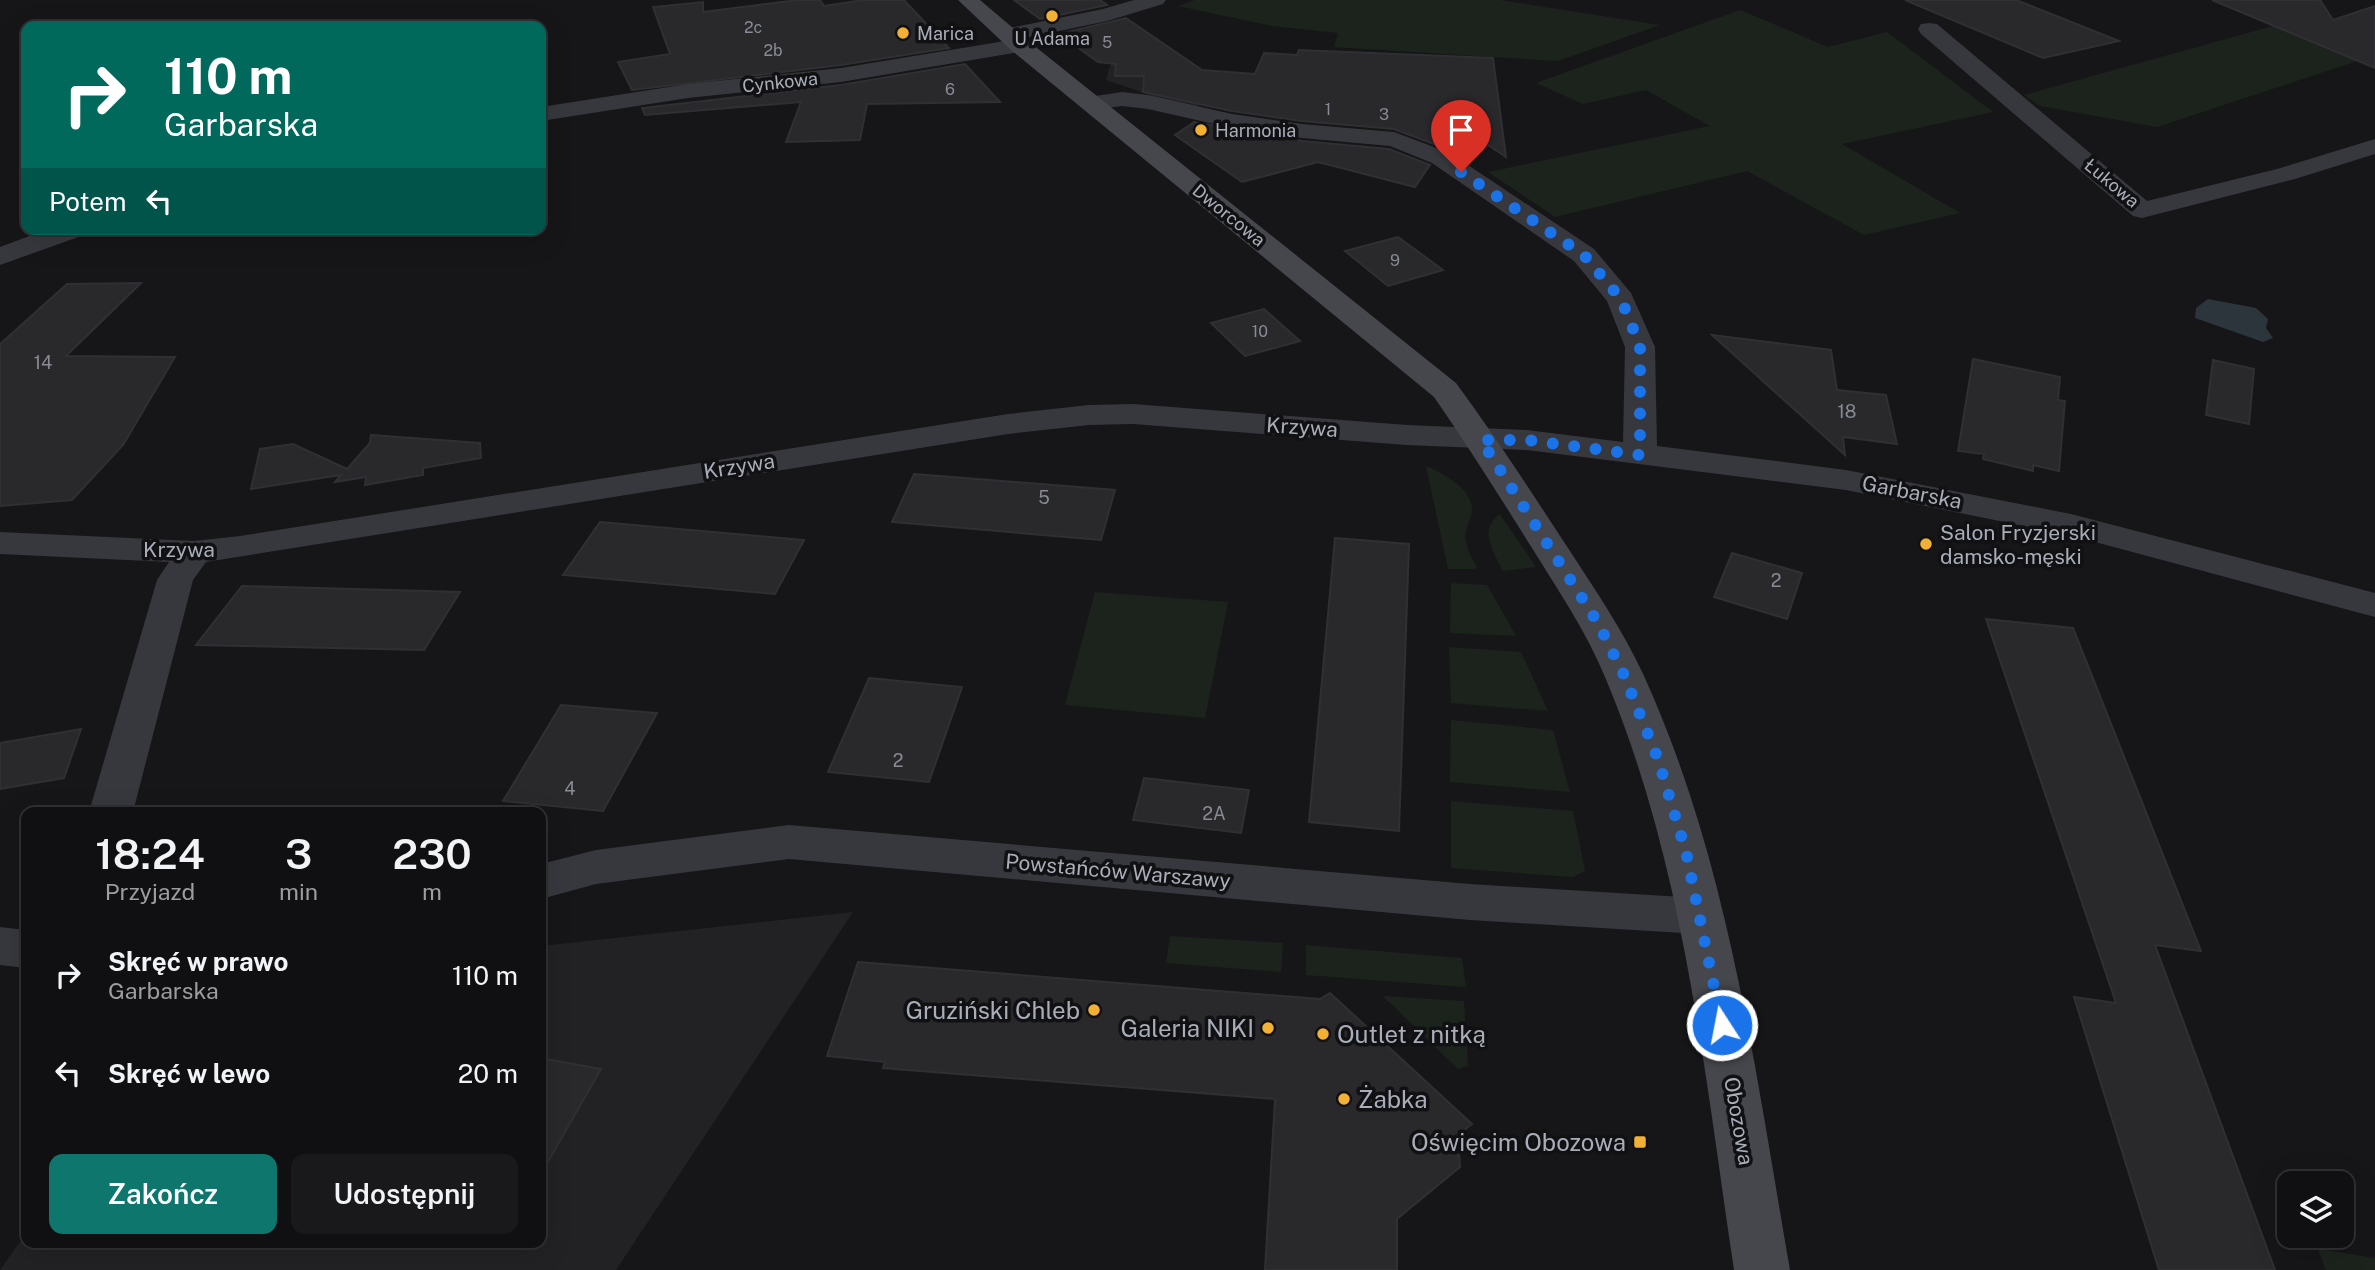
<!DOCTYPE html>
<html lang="pl">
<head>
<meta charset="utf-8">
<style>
  :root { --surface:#101012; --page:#19191b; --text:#f1f3f6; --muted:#9c9d9f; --line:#303032; --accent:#0f766e }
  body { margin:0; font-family:"Public Sans",sans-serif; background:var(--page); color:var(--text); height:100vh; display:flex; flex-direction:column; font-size:26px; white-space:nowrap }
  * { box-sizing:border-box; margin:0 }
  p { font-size:23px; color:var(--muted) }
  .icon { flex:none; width:38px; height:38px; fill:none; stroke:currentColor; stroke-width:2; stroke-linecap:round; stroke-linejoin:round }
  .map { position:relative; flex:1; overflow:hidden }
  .sheet { position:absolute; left:21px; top:807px; width:525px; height:441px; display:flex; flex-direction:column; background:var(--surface); border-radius:14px; box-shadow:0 7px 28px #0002,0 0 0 2px var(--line) }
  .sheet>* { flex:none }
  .top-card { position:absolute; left:21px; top:21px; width:525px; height:214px; border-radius:14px; box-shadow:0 7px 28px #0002,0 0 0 2px var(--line); background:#00695c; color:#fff; overflow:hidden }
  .tools { position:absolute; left:2277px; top:1171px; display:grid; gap:14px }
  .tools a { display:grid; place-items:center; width:77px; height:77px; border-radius:14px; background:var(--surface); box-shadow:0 7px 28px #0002,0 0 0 2px var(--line); font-size:35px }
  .pin { position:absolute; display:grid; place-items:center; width:60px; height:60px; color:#fff; margin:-72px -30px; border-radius:50% 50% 50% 0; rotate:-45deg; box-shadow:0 0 7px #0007 }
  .pin .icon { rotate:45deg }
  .me { position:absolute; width:77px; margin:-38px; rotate:349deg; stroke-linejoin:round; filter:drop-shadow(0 0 5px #0008) }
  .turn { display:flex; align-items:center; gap:24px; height:147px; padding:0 28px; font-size:32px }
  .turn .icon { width:91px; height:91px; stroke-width:2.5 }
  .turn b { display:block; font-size:49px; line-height:60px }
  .then { display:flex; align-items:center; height:66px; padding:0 28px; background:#0003; gap:14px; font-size:26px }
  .eta { display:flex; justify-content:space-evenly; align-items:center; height:119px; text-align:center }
  .eta b { font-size:42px; font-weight:600; line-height:49px }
  .primary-button { display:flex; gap:14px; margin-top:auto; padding:14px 28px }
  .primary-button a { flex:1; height:80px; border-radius:14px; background:var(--accent); color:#fff; font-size:28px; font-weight:600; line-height:80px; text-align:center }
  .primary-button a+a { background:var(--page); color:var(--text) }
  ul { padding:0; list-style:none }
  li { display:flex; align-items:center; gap:21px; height:98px; padding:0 28px }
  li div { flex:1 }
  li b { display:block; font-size:26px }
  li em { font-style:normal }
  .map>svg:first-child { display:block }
  .built { fill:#222225 }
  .green { fill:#1c231d }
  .water { fill:#2c353c }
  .building { fill:#29292c; stroke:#303034; stroke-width:2 }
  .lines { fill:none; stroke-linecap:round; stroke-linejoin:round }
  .street { fill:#37383d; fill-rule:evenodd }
  .secondary { fill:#45474d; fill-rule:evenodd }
  .route { stroke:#1a73e8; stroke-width:12; stroke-dasharray:0 21.6 }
  .poi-dot { fill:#f2b134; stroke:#111113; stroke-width:2.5 }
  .labels { text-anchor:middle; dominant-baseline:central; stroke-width:7; stroke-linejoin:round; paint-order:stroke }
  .far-number-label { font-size:16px; fill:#888b94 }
  .far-poi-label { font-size:18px; fill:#a8adb8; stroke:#111113; text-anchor:start }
  .far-street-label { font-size:18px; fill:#a8adb8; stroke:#111113 }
  .number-label { font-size:18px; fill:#888b94 }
  .street-label { font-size:21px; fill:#a8adb8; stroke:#111113 }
  .poi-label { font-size:21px; fill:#a8adb8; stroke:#111113; text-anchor:start }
  .near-poi-label { font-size:24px; fill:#a8adb8; stroke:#111113; text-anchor:end }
</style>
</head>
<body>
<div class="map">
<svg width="2375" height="1270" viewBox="0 0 2375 1270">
  <rect width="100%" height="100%" fill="#161618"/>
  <g class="built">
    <path d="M1111 63 1227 75 1194 110 1106 80Z"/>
    <path d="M853 912 616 1270H0L26 1233V1242H541V946Z"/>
  </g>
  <g class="green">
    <path d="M1195 0H1500L1660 25 1558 61 1334 47 1338 33 1272 26 1178 6Z"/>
    <path d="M1740 10 1828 47 1887 32 1993 112 1842 144 1960 213 1864 235 1747 171 1555 217 1488 172 1710 126 1646 90 1583 104 1536 83Z"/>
    <path d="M2298 19 2375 55 2157 127 2040 106 2024 95Z"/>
    <path d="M1426 466C1442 473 1473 489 1472 510 1472 517 1467 524 1466 531 1463 544 1471 556 1477 567L1475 569H1448Z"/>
    <path d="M1500 514 1536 567 1503 571C1493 551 1478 530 1500 514Z"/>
    <path d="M1451 583 1487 585 1516 636 1450 633Z"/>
    <path d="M1095 592 1228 602 1205 718 1065 705Z"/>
    <path d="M1449 647 1521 652 1548 711 1451 703Z"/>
    <path d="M1451 720 1553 730 1570 792 1450 782Z"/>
    <path d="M1451 801 1573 811 1585 871 1573 877 1451 868Z"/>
    <path d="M1170 936 1283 943 1281 972 1166 963Z"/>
    <path d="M1306 945 1462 958 1466 987 1306 975Z"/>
    <path d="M1383 996 1464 1001 1468 1066 1458 1069Z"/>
    <path d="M2318 1249 2375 1258V1270H2326Z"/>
  </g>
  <path class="water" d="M2208 299 2256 308 2268 319 2266 328 2273 338 2263 342 2195 318 2196 308Z"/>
  <g class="building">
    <path d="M798 0H820L824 6 864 0H904L949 48 841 65 632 90 618 62 670 54 653 7 703 2V12Z"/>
    <path d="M1014 0H1100L1107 5 1040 19Z"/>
    <path d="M1905 0H2016L2119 41 2043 58Z"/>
    <path d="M2212 0H2320L2333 20 2375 6V68Z"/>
    <path d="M1126 18 1202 70 1255 74 1264 53 1297 55 1299 50 1493 58 1506 157 1458 125 1442 147 1394 129 1302 121 1232 111 1143 92 1144 76H1115L1116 64 1098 62 1059 34Z"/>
    <path d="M965 64 1000 102 867 104 860 140 786 142 801 102 645 115 642 108 841 85Z"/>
    <path d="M1194 122 1302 141 1389 149 1430 165 1415 187 1318 162 1242 182 1175 135Z"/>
    <path d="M1398 237 1443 270 1388 286 1345 251Z"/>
    <path d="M141 283 66 356 175 357 123 445 72 500 0 506V344L67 284Z"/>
    <path d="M1264 309 1300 341 1245 356 1211 323Z"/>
    <path d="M1712 335 1831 350 1837 390 1886 395 1897 444 1843 437 1845 455Z"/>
    <path d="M1973 359 2060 377 2058 400 2065 401 2059 471 2033 465V471L1983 459 1984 454 1958 451Z"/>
    <path d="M2213 360 2254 369 2249 424 2206 415Z"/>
    <path d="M371 435 480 443 481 458 423 468V475L365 485 366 477 335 482 341 475 251 489 260 449 293 444 347 469 370 443Z"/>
    <path d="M914 474 1115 490 1101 540 892 522Z"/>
    <path d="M600 522 804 540 775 594 563 575Z"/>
    <path d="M1335 538 1409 544 1399 831 1309 822Z"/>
    <path d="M1732 553 1802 573 1787 619 1714 597Z"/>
    <path d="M242 586 460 592 424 650 196 645Z"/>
    <path d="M1986 619 2073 628 2201 951 2155 945 2275 1270H2159L2074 997 2116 1003Z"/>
    <path d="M869 678 962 687 929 782 828 772Z"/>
    <path d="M561 705 657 713 603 811 503 801Z"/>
    <path d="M81 729 64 778 0 789V743Z"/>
    <path d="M1144 778 1249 790 1241 833 1133 820Z"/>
    <path d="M858 962 1320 999 1330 993 1472 1124 1458 1135 1460 1167 1397 1219V1270H1265L1275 1099 883 1068 885 1062 827 1056Z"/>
    <path d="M541 1058 601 1069 541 1174Z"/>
  </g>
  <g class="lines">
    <g class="street">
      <path d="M1134 0H1166L1163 4 1107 21 1021 39 1030 45 1027 50 1019 52 841 82 688 98 541 121V107L688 84 841 68 1005 41 997 35 1000 30 1103 9Z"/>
      <path d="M1929 23 1937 24 2147 201 2277 169 2375 139V154L2295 179 2142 218 2133 216 1921 34 1918 29 1921 24Z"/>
      <path d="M1122 92 1148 95 1232 114 1302 124 1394 132 1450 153 1594 249 1631 293 1655 347 1657 446 1846 470 2071 514 2375 593V617L2069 535 1846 490 1527 450 1407 445 1133 424 1089 425 1008 434 206 562 193 580 133 812H89L157 580 169 562 0 554V532L194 541 240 536 1008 414 1089 405 1133 404 1407 425 1527 430 1623 442 1625 347 1607 301 1574 261 1432 163 1390 146 1302 138 1232 128 1148 109 1122 106 1090 110 1082 108 1078 103 1082 98Z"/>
      <path d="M48 229H87L84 235 0 265V247Z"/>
      <path d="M789 825 1470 884 1699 898 1715 903 1722 916 1715 929 1699 934 1470 920 789 859 596 884 541 899V864L596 850Z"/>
      <path d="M0 927 26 930V968L0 965Z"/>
    </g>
    <path class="secondary" d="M958 0H980L1027 40 1456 383C1495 436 1530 490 1566 545 1594 588 1623 630 1644 676 1729 863 1755 1070 1790 1270H1734C1704 1070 1684 864 1605 677 1586 631 1558 590 1532 548 1500 497 1468 446 1434 397L1011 50Z"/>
  </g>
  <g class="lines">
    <path class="route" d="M1461 172 1584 255 1621 299 1640 346V455L1527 440H1481L1598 623 1624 675 1658 759 1686 852 1722 1025"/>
  </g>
  <g class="poi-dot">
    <circle cx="1052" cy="16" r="7"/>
    <circle cx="903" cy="33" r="7"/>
    <circle cx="1201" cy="130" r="7"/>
    <circle cx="1926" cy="544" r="7"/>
    <circle cx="1094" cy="1010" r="7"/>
    <circle cx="1268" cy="1028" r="7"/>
    <circle cx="1323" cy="1034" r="7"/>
    <circle cx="1344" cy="1099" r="7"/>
    <rect x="1633" y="1135" width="14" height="14" rx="3.5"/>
  </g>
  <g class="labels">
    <g class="far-number-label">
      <text x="753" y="27">2c</text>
      <text x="1107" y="42">5</text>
      <text x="773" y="50">2b</text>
      <text x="950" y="89">6</text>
      <text x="1328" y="109">1</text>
      <text x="1384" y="114">3</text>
      <text x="1395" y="260">9</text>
      <text x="1260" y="331">10</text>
    </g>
    <g class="far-poi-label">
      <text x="917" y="33">Marica</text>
      <text x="1052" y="38" text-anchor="middle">U Adama</text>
      <text x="1215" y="130">Harmonia</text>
    </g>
    <g class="far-street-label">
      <text transform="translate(780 82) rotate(-6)">Cynkowa</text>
      <text transform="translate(2112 183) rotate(40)">Łukowa</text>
      <text transform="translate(1229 215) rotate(39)">Dworcowa</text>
    </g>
    <g class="number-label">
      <text x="43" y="362">14</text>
      <text x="1847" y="411">18</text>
      <text x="1044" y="497">5</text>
      <text x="1776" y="580">2</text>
      <text x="898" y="760">2</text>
      <text x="570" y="788">4</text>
      <text x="1214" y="813">2A</text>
    </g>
    <g class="street-label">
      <text transform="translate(1302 427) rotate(4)">Krzywa</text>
      <text transform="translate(739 466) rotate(-9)">Krzywa</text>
      <text transform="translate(1912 492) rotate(11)">Garbarska</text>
      <text x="179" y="549">Krzywa</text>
      <text transform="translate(1118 871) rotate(5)">Powstańców Warszawy</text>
      <text transform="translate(1739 1121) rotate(80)">Obozowa</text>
    </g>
    <g class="poi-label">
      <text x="1940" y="532">Salon Fryzjerski<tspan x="1940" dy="24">damsko-męski</tspan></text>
    </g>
    <g class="near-poi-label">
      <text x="1080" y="1010">Gruziński Chleb</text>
      <text x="1254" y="1028">Galeria NIKI</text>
      <text x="1337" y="1034" text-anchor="start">Outlet z nitką</text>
      <text x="1358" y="1099" text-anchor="start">Żabka</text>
      <text x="1626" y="1142">Oświęcim Obozowa</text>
    </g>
  </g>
</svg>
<div class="tools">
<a><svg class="icon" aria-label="layers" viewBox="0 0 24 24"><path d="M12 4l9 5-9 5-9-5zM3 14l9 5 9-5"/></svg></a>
</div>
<div class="pin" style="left:1461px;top:172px;background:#d93025"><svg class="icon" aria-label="arrive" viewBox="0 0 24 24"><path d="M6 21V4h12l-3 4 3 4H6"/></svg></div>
<svg class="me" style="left:1722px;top:1025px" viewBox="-20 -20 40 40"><circle r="17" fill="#1a73e8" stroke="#fff" stroke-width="3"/><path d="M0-11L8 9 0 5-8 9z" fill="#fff"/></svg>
<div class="top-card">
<div class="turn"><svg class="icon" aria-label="right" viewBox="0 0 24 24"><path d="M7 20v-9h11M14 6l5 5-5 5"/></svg><div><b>110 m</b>Garbarska</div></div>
<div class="then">Potem<svg class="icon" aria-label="left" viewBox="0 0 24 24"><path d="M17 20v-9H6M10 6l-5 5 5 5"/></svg></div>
</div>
<section class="sheet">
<div class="eta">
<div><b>18:24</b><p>Przyjazd</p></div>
<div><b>3</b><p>min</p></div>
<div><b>230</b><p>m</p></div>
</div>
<ul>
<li><svg class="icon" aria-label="right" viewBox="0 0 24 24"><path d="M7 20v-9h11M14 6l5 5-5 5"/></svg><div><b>Skręć w prawo</b><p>Garbarska</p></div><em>110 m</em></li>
<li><svg class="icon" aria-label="left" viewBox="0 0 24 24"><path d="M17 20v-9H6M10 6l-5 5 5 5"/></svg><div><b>Skręć w lewo</b></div><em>20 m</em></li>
</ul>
<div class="primary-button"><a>Zakończ</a><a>Udostępnij</a></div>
</section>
</div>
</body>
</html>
